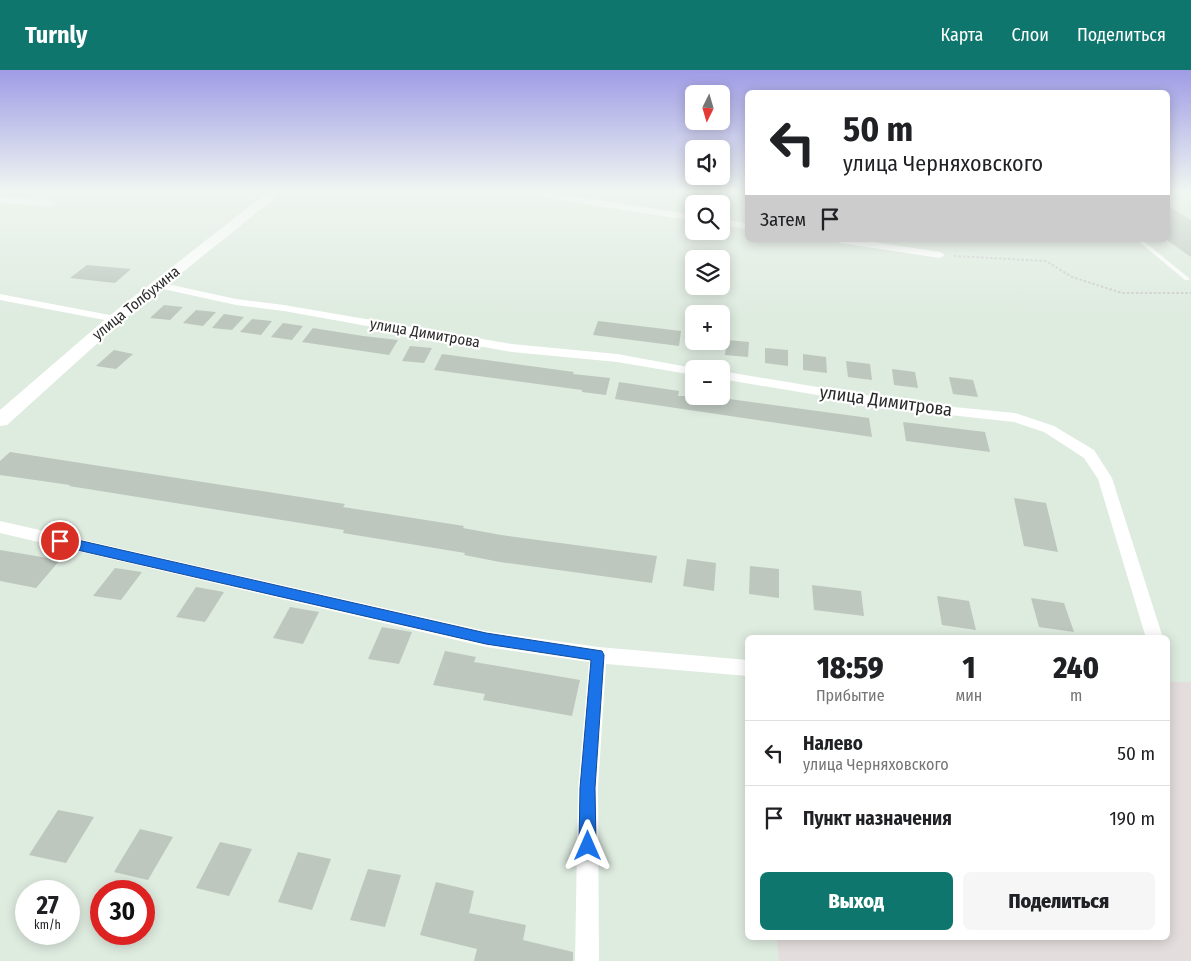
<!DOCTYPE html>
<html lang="ru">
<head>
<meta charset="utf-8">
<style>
  :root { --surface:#fff; --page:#f6f6f6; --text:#202124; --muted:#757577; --line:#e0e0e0; --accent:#0f766e }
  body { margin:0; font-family:"Fira Sans Condensed",sans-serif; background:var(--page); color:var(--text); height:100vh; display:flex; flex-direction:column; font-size:19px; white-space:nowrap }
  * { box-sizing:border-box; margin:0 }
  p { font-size:16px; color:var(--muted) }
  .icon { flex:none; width:28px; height:28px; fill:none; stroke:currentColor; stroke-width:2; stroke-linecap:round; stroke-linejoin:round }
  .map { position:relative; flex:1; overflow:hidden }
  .details { position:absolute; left:745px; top:565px; width:425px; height:305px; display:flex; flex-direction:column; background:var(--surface); border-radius:8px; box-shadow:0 2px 12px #0003 }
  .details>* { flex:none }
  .top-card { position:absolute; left:745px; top:20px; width:425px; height:152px; border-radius:8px; box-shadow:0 2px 12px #0003; background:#fff; color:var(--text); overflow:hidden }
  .needle { width:32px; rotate:185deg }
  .fabs { position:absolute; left:685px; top:15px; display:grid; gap:10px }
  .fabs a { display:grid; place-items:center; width:45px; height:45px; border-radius:8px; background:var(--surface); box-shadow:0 2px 12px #0003; font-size:25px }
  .speed { position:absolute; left:15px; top:810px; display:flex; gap:10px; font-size:25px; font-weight:700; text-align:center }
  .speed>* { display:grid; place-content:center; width:65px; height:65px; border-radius:50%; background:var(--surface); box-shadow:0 2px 12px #0003; line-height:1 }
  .speed small { font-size:12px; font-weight:400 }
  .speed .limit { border:8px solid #d22; background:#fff; color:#111 }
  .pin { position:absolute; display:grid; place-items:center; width:42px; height:42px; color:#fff; margin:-21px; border:2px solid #fff; border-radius:50%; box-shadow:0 1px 5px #0007 }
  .me { position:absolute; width:55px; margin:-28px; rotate:0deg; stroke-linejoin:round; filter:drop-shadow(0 0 4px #0008) }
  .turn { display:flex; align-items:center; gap:18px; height:105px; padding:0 15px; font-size:22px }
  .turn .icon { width:65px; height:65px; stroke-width:2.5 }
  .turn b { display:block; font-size:35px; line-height:42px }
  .then { display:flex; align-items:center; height:48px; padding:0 15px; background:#0003; gap:10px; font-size:19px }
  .eta { display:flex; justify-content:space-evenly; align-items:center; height:85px; text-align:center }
  .eta b { font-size:30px; font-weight:800; line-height:35px }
  .action { display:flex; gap:10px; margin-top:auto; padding:10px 15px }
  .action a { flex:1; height:58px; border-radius:8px; background:var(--accent); color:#fff; font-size:20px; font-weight:800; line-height:58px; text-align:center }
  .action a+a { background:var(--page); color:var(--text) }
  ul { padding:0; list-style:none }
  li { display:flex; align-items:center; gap:15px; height:65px; padding:0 15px; border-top:1px solid var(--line) }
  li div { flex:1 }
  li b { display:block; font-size:19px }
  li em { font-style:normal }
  header { display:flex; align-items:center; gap:30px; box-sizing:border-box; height:70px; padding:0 25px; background:var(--accent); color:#fff }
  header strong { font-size:24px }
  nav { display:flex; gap:28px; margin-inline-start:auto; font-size:18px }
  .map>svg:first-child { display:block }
  .industrial { fill:#e4ddde }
  .building { fill:#bdc7be }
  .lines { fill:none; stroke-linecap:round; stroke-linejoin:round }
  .path { stroke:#ccc; stroke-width:2; stroke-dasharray:2.5 2; stroke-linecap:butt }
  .lane { fill:#fff; fill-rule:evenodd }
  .street { fill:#fff; fill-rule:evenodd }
  .secondary { fill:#fff; fill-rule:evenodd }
  .route { fill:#1a73e8; stroke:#114b97 }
  .labels { text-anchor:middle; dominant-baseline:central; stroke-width:4.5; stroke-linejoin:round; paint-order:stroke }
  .far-street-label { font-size:15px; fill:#2a2a2a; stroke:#fff }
  .street-label { font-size:18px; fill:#2a2a2a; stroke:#fff }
</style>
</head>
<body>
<header>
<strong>Turnly</strong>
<nav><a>Карта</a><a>Слои</a><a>Поделиться</a></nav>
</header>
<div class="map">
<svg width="1191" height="891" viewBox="0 0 1191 891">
  <rect width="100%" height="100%" fill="#deebdf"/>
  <path class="industrial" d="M1168 612H1191V891H779L777 868H1168Z"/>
  <g class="building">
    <path d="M1168 136 1191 150V187L1168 171Z"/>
    <path d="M87 195 131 199 115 213 70 208Z"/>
    <path d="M164 235 183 237 170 250 150 248Z"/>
    <path d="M196 240 216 242 203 256 183 253Z"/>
    <path d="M224 244 244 247 232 260 212 258Z"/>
    <path d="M252 249 272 251 261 265 240 262Z"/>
    <path d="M598 251 681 261 679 276 593 265Z"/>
    <path d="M283 253 303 256 292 270 271 267Z"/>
    <path d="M313 258 363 266 398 270 389 285 302 272Z"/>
    <path d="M727 270 749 272 748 287 725 285Z"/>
    <path d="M410 276 432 278 424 293 402 291Z"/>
    <path d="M765 278 788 280V296L765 293Z"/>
    <path d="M114 280 133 284 116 299 96 296Z"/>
    <path d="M442 284 574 302 573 304 610 308 606 325 582 322V320L434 300Z"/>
    <path d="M803 284 826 287 827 303 803 300Z"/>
    <path d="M846 291 870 294 872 310 848 307Z"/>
    <path d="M892 299 915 302 918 318 894 315Z"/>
    <path d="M949 307 973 310 978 327 953 324Z"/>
    <path d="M619 312 679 321 678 326H722V328L869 348 872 367 615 329Z"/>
    <path d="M903 352 985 362 990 382 906 371Z"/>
    <path d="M10 382 345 434 343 437 464 456 463 458 501 465 657 486 652 513 500 492 464 485 465 483 343 463 344 460 69 416 70 415 0 405V391Z"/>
    <path d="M1014 428 1046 433 1058 482 1024 476Z"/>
    <path d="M0 480 60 490 36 518 0 511Z"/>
    <path d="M687 489 716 493 714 521 683 516Z"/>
    <path d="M750 496 779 499V528L749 524Z"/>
    <path d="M115 498 142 502 121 530 93 526Z"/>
    <path d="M812 515 861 521 864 546 814 540Z"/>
    <path d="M196 517 224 522 205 552 176 547Z"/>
    <path d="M937 526 969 531 976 560 942 555Z"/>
    <path d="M1031 528 1064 533 1074 562 1039 557Z"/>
    <path d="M290 537 319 542 303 574 273 568Z"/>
    <path d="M382 557 412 562 399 594 368 589Z"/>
    <path d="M445 581 476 587 474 592 580 610 572 646 483 630 485 624 433 615Z"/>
    <path d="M58 740 94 747 66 793 29 785Z"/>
    <path d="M140 759 173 767 148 810 114 802Z"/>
    <path d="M220 772 252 779 229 826 196 818Z"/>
    <path d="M298 782 331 789 312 840 278 832Z"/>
    <path d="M368 799 401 805 385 857 350 850Z"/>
    <path d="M436 812 474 821 469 843 526 855 523 870 573 882V891H474L477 879 420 865Z"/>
  </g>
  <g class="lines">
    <path class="path" d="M954 186 1046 191 1072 207 1122 223H1191"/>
    <path class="lane" d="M1137 170H1142L1189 208V210H1185Z"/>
    <g class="street">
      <path d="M525 122H547L694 145V151L529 125Z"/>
      <path d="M0 127 50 130 55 133 50 136 0 133Z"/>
      <path d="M721 149 748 153V159L721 155Z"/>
      <path d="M835 170H860L940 182 945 185 940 188 840 173Z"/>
      <path d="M158 212 236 229 284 235 512 274 617 284 699 299H694V305L617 292 512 282 284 241 236 235 154 217 153 215 154 213Z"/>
      <path d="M0 224 115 246 121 249 115 252 0 230Z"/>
      <path d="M721 301 913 333 1015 343 1054 356 1094 380 1112 408 1163 568H1146L1098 409 1084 388 1044 362 1014 352 913 341 721 309Z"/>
      <path d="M0 451 486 561 598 577 748 590V606L606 594 598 718 599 891H575L578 718 589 592 486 577 0 463Z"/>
    </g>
    <path class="secondary" d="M268 122H282L121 252 7 355 0 356V340L109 246Z"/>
  </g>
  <linearGradient id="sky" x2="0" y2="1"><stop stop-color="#9f9ce6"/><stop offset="0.49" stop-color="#f0f6f1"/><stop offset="1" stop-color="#f0f6f1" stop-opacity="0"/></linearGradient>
  <rect width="1191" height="247" fill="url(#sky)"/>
  <path class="route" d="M60 466 486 563 602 581 604 585 595 718 596 776 593 781 588 784 582 781 579 776 580 718 591 590 486 574 60 476 55 474 54 471 55 468Z"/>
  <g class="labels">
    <g class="far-street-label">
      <text transform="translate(136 233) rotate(-39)">улица Толбухина</text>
      <text transform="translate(425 263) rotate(10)">улица Димитрова</text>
    </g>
    <g class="street-label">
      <text transform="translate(886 331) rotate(8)">улица Димитрова</text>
    </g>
  </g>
</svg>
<div class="fabs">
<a><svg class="needle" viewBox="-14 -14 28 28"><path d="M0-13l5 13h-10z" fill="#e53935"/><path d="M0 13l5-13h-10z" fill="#757577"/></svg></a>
<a><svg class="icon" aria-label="sound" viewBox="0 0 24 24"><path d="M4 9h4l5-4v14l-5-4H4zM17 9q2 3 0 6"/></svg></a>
<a><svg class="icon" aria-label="search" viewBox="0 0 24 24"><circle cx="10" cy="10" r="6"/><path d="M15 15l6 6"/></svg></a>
<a><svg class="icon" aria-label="layers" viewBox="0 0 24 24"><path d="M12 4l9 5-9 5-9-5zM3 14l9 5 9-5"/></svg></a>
<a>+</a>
<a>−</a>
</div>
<div class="speed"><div>27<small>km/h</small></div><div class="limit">30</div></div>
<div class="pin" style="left:60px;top:471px;background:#d93025"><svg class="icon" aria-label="arrive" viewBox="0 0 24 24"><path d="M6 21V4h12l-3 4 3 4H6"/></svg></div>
<svg class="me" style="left:588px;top:776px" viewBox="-20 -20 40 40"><path d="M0-17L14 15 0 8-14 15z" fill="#1a73e8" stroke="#fff" stroke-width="4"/></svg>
<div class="top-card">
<div class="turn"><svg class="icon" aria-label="left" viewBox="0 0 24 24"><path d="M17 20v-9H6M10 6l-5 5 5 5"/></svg><div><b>50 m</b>улица Черняховского</div></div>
<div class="then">Затем<svg class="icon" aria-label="arrive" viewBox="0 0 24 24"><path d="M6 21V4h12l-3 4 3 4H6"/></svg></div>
</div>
<section class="details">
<div class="eta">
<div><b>18:59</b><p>Прибытие</p></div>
<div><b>1</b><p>мин</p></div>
<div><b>240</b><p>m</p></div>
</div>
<ul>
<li><svg class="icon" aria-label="left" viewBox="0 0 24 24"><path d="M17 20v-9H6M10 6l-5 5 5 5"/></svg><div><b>Налево</b><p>улица Черняховского</p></div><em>50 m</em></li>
<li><svg class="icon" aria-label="arrive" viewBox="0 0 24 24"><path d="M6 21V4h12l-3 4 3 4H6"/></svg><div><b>Пункт назначения</b></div><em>190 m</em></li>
</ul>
<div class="action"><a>Выход</a><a>Поделиться</a></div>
</section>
</div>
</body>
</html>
